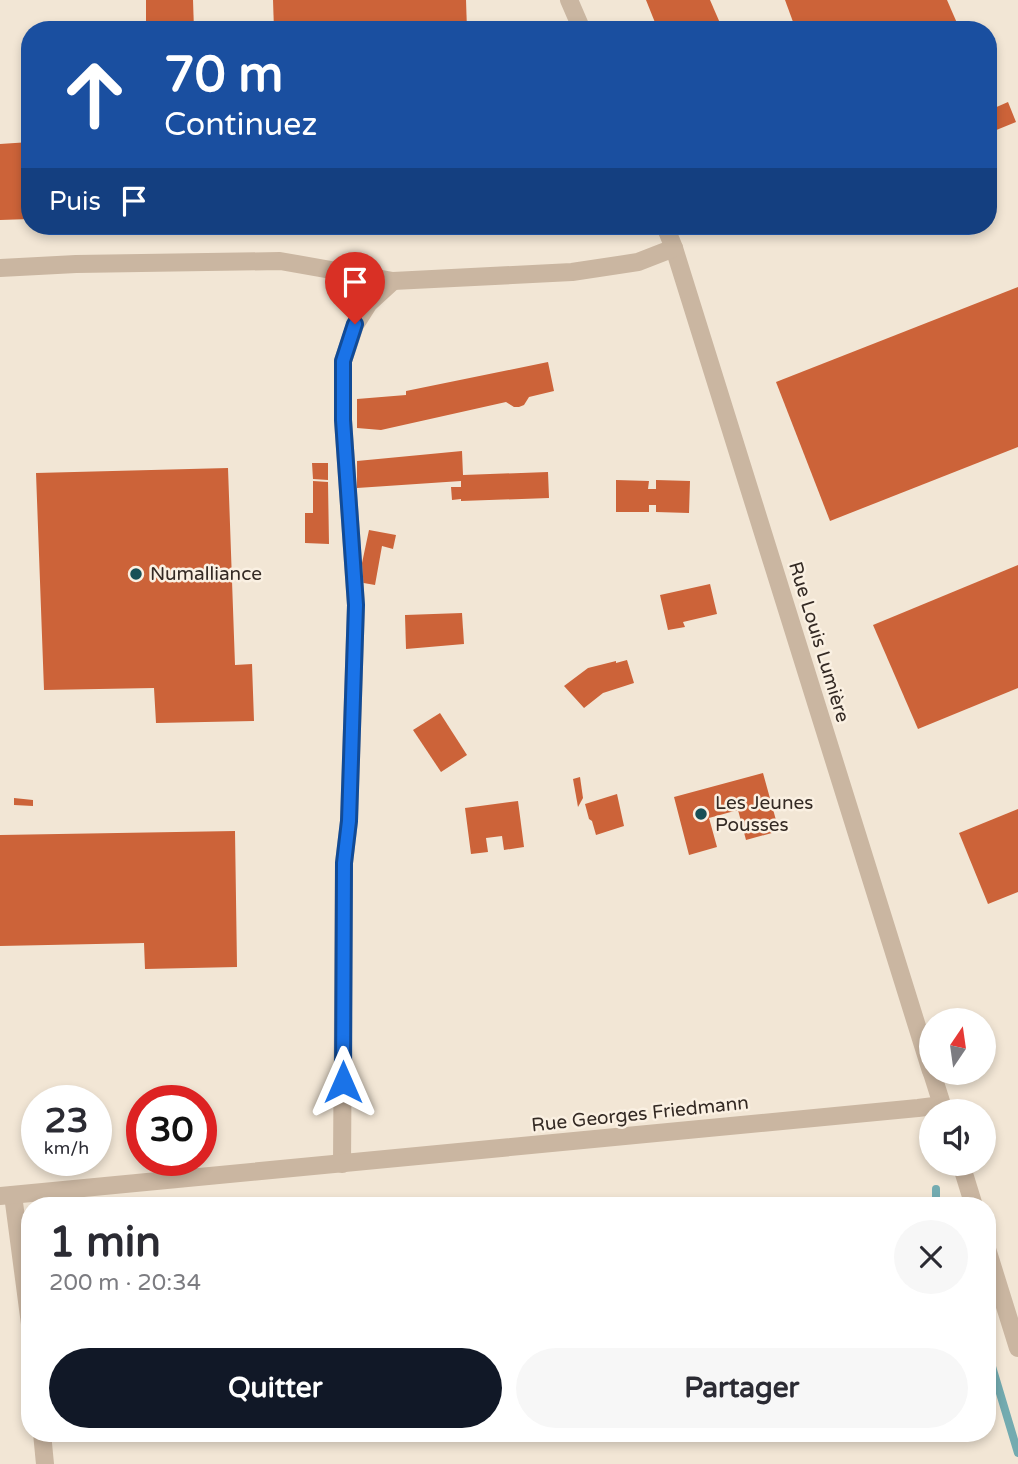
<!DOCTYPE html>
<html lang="fr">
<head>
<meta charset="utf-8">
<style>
  :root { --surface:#fff; --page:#f7f7f7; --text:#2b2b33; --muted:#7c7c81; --accent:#111827 }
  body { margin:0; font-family:"Varela Round",sans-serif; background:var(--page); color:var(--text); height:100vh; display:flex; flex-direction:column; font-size:26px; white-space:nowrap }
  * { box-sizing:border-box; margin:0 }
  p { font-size:23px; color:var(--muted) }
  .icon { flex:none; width:38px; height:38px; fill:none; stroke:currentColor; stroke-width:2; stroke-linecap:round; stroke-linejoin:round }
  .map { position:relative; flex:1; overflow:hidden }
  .panel { position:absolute; left:21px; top:1197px; width:975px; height:245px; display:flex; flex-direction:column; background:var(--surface); border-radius:28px; box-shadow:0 4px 10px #0003 }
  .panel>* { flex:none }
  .guide { position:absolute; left:21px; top:21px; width:976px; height:214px; border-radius:28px; box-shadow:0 4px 10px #0003; background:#1a4fa0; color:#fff; overflow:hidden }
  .needle { width:46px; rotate:13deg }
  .controls { position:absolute; left:919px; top:1008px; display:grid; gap:14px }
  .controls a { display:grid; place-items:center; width:77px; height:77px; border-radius:50%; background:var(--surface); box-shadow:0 4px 10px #0003; font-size:35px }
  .speed { position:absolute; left:21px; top:1085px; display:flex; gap:14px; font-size:35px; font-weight:700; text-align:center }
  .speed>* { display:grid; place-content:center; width:91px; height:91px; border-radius:50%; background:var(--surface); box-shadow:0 4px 10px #0003; line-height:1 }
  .speed small { font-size:18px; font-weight:400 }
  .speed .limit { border:10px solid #d22; background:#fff; color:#111 }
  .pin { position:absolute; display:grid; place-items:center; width:60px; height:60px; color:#fff; margin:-72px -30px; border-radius:50% 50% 50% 0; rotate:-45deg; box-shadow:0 0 7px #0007 }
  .pin .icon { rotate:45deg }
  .me { position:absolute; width:77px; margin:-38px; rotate:0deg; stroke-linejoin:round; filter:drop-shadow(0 0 5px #0008) }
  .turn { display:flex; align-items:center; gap:24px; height:147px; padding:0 28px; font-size:32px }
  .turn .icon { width:91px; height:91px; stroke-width:2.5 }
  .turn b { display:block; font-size:49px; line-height:60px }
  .then { display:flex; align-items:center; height:66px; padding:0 28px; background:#0003; gap:14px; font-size:26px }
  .round { display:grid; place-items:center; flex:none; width:74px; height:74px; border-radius:37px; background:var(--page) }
  .summary { display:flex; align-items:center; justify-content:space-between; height:119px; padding:0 28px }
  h1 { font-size:42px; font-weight:700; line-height:52px }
  .button { display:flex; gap:14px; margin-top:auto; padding:14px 28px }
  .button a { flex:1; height:80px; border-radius:42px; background:var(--accent); color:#fff; font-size:28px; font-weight:700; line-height:80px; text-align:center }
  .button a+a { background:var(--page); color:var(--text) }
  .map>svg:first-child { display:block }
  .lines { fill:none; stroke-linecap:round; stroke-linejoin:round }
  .stream { stroke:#73abb0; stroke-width:8 }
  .building { fill:#cc6339 }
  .street { stroke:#cab6a1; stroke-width:18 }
  .route-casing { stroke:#114b97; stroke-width:18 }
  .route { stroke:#1a73e8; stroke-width:12 }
  .poi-dot { fill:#185057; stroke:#faf0e2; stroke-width:2.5 }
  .labels { text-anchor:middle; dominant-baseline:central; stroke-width:5; stroke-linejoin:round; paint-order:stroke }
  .poi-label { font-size:19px; fill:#342a24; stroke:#faf0e2; text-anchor:start }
  .street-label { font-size:19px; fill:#342a24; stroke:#faf0e2 }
</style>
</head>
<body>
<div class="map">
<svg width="1018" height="1464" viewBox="0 0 1018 1464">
  <rect width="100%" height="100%" fill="#f2e6d5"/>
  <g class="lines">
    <g class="stream">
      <path d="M936 1206V1189"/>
      <path d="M987 1350 1018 1453"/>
    </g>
  </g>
  <g class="building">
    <path d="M146 0H193L194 30H146Z"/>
    <path d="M273 0H466L467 30H274Z"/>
    <path d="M646 0H710L723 30H658Z"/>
    <path d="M785 0H947L960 30H796Z"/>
    <path d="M989 102 992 109 1008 102 1016 122 989 133Z"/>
    <path d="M30 142V219L0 220V144Z"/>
    <path d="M1018 287V447L830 521 776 382Z"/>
    <path d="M548 362 554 391 529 397 524 405 519 407H514L506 402 381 430 357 428V399L406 395V391Z"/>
    <path d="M462 451 463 475 548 472 549 498 461 501V499L452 500 451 487H461V481L357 488V461Z"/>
    <path d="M312 463H328V480L313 479Z"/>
    <path d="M228 468 235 665 252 664 254 721 156 723 154 688 44 690 36 473Z"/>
    <path d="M616 480 649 481 648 489H656V480L690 481 689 513 656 512V505H649V512H616Z"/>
    <path d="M313 481 328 482 329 544 305 543V513H313Z"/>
    <path d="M369 530 396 535 393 549 382 546 375 585 358 582Z"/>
    <path d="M1018 565V688L918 729 873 625Z"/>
    <path d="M710 584 717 614 683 622 685 627 668 630 660 595Z"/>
    <path d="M462 613 464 644 406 649 405 615Z"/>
    <path d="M627 660 634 683 603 693 584 708 564 686 588 668 616 661V663Z"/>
    <path d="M440 713 467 755 441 772 413 730Z"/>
    <path d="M763 773 779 831 746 840 738 810 709 818 717 847 689 855 674 797Z"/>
    <path d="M580 777 583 798 578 807 573 779Z"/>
    <path d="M617 794 624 826 596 835 592 821 589 819 585 804Z"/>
    <path d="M14 798 33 800V806L14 805Z"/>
    <path d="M518 801 524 847 504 850 502 836 486 838 488 852 471 854 465 808Z"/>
    <path d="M1018 809V892L988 904 959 833Z"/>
    <path d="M235 831 237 967 145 969 144 943 0 946V835Z"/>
  </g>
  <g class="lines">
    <g class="street">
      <path d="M569 0 582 30"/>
      <path d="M665 226 674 248 931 1071"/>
      <path d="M0 268 76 264 280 261 393 281 572 272 638 262 674 248"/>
      <path d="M932 1073 944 1111"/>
      <path d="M342 1164 344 863 349 821 356 605 343 420V361L355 325 369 303 393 281"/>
      <path d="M961 1164 974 1206"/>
      <path d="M13 1195 30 1324"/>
      <path d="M0 1196 918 1108 942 1105"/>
      <path d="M987 1249 1018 1348"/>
      <path d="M42 1433 45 1464"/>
    </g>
  </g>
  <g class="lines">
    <defs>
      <path id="route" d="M343 1082 344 863 349 821 356 605 343 420V361L355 324"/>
    </defs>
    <use href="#route" class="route-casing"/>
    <use href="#route" class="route"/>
  </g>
  <g class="poi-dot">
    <circle cx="136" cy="574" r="7"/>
    <circle cx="701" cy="814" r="7"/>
  </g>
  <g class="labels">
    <g class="poi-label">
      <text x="150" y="574">Numalliance</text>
      <text x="715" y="803">Les Jeunes<tspan x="715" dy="22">Pousses</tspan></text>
    </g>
    <g class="street-label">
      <text transform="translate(819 642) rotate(73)">Rue Louis Lumière</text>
      <text transform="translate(640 1114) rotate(-6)">Rue Georges Friedmann</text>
    </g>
  </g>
</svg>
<div class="controls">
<a><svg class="needle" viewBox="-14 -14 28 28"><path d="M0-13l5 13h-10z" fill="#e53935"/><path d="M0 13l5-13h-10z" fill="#7c7c81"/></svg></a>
<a><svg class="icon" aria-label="sound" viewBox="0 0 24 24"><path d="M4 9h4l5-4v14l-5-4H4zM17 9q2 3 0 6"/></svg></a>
</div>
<div class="speed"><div>23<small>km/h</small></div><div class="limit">30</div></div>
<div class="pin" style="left:355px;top:324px;background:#d93025"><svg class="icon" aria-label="arrive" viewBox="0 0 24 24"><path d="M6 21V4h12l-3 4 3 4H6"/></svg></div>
<svg class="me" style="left:343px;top:1082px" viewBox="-20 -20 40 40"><path d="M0-17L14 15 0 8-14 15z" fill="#1a73e8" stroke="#fff" stroke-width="4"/></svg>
<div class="guide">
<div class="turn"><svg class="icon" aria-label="ahead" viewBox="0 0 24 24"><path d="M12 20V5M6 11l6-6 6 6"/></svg><div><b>70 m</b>Continuez</div></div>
<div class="then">Puis<svg class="icon" aria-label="arrive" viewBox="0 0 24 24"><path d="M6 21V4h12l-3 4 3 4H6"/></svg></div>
</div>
<section class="panel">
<div class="summary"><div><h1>1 min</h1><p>200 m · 20:34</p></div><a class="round"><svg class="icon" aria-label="close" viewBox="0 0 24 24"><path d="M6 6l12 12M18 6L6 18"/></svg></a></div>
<div class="button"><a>Quitter</a><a>Partager</a></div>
</section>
</div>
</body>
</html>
